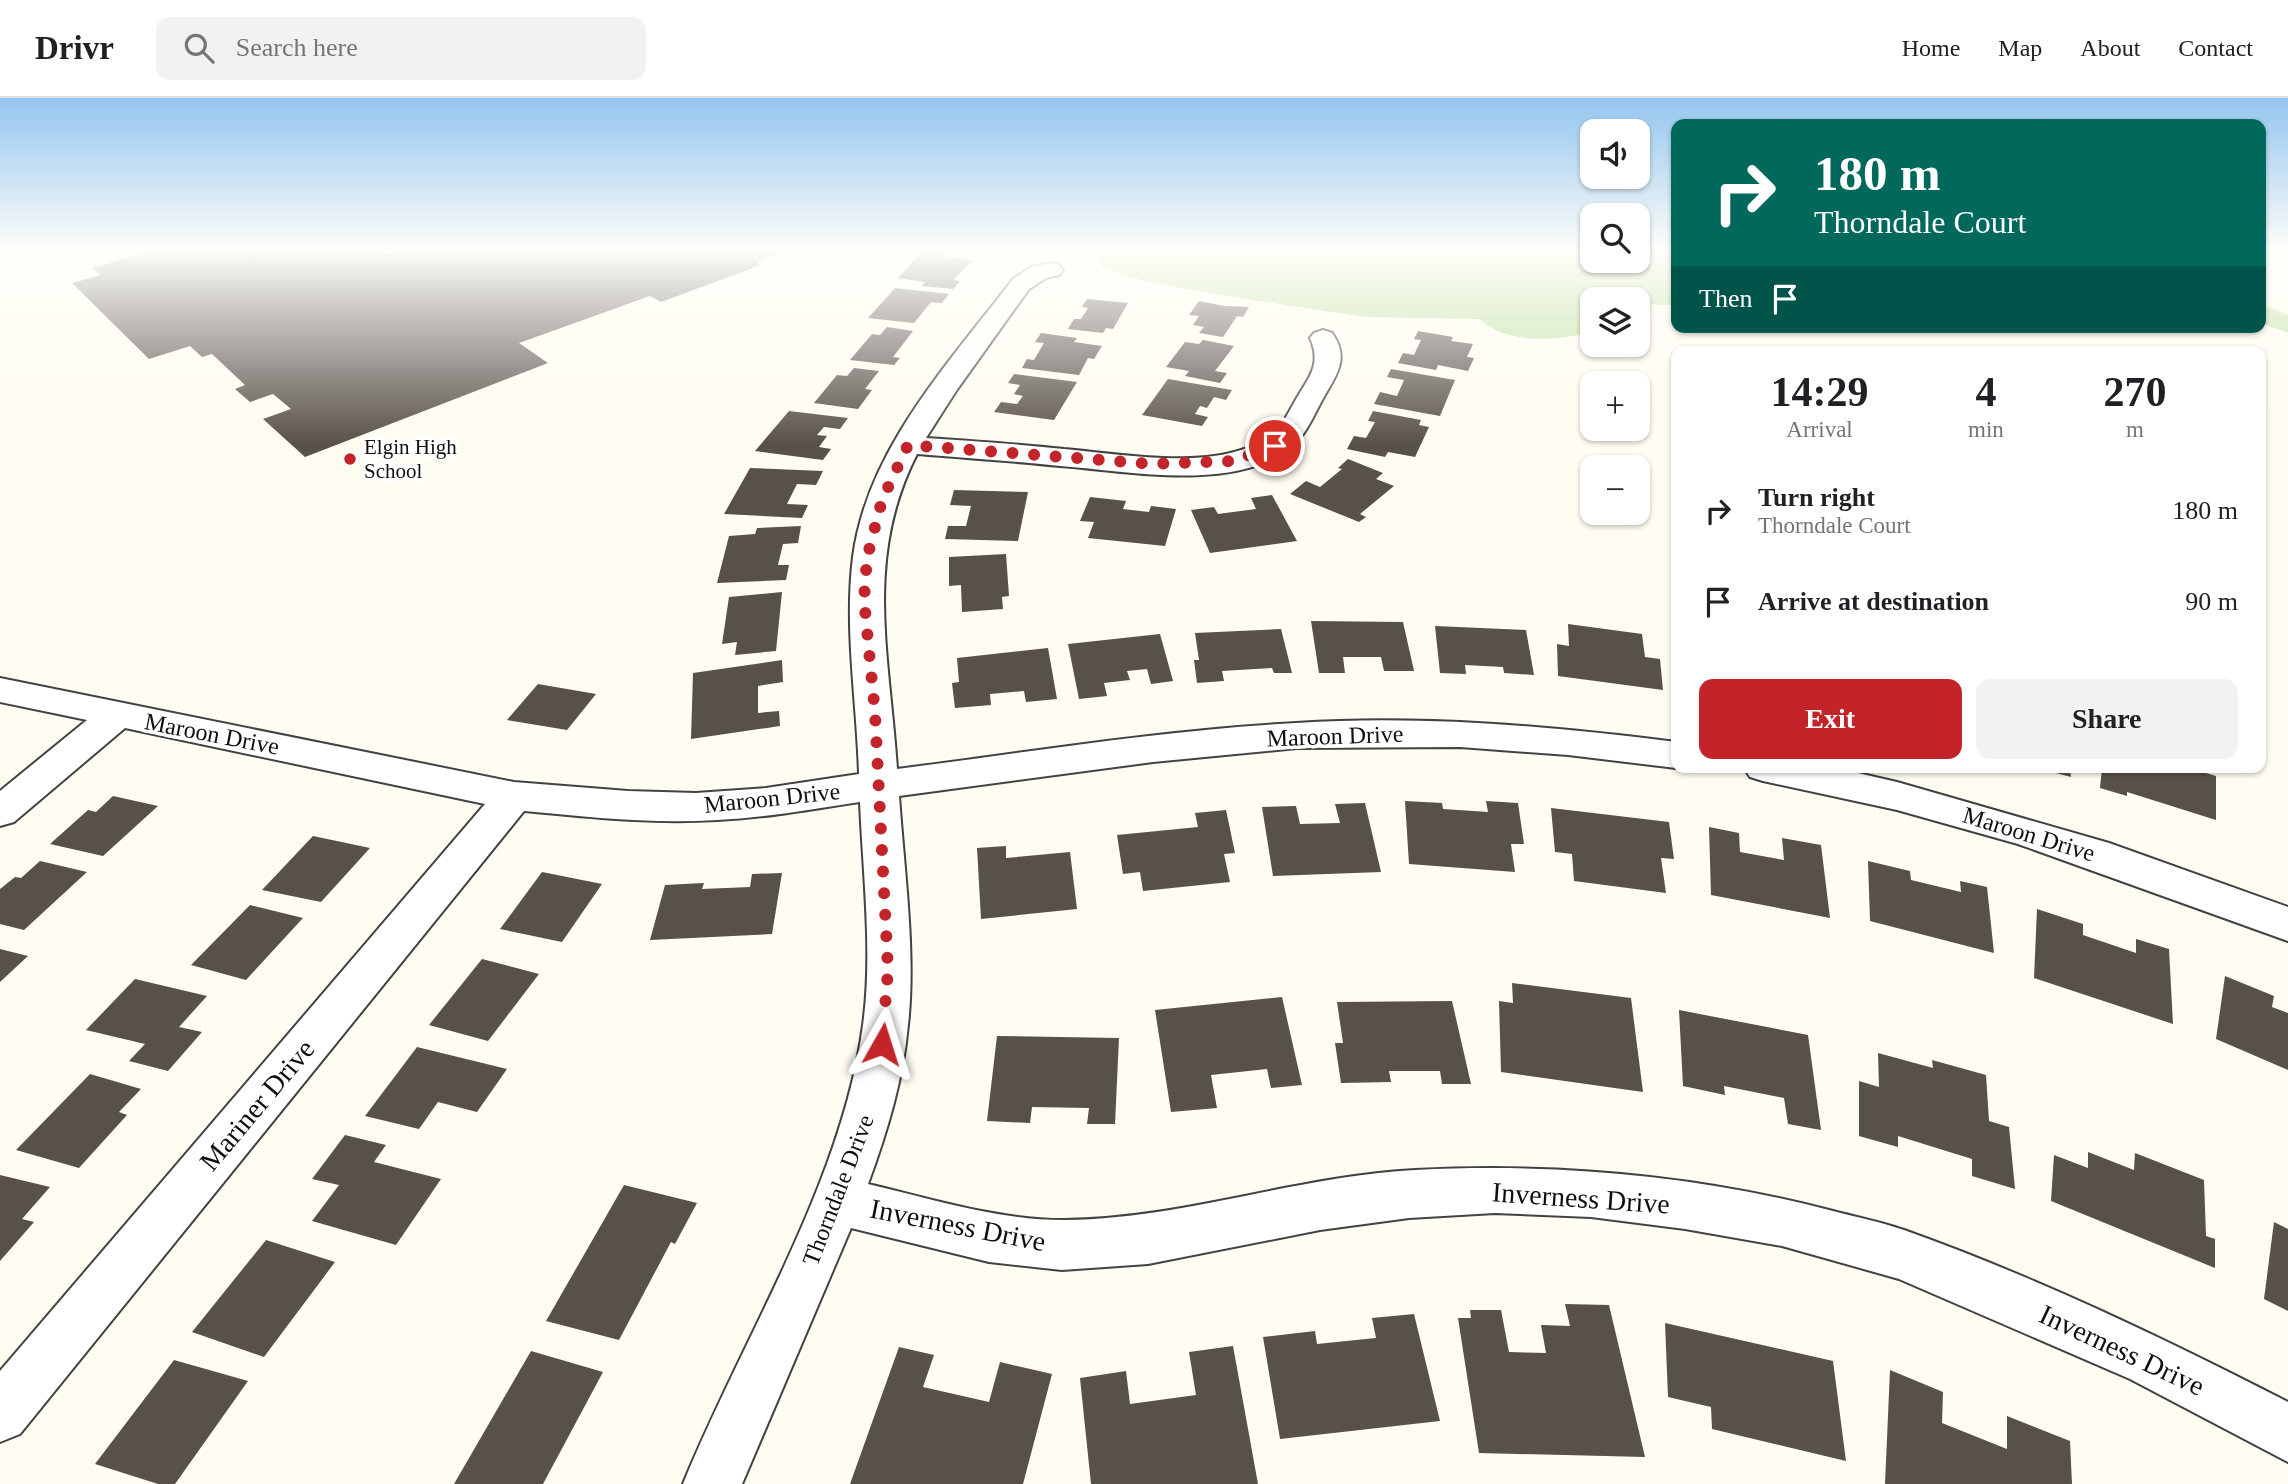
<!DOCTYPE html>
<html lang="en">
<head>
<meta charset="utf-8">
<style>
  :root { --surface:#fff; --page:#f2f2f2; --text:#202124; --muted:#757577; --line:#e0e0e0; --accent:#c2242a }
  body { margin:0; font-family:"Times New Roman",serif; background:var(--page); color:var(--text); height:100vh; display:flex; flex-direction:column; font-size:26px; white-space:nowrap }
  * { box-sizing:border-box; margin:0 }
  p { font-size:23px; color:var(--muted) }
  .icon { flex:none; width:38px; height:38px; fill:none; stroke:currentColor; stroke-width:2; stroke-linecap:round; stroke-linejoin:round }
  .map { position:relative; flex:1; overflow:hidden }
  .side { position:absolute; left:1671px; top:248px; width:595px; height:427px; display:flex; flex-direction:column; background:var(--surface); border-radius:14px; box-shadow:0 2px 5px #0004 }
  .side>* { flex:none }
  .banner { position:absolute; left:1671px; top:21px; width:595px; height:214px; border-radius:14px; box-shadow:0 2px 5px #0004; background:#00695c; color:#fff; overflow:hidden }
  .fabs { position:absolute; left:1580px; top:21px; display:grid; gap:14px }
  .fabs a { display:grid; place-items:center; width:70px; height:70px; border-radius:14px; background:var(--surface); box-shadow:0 2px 5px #0004; font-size:35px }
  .pin { position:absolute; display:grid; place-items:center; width:60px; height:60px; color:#fff; margin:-30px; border:4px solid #fff; border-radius:50%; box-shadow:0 2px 7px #0007 }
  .me { position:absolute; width:77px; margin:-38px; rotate:6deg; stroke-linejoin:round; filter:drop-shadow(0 0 5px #0008) }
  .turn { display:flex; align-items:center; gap:24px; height:147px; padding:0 28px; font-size:32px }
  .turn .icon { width:91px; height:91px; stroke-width:2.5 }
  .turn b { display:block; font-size:49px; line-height:60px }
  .then { display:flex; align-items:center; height:66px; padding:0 28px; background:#0003; gap:14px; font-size:26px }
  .eta { display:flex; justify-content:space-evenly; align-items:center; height:119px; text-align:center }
  .eta b { font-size:42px; font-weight:700; line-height:49px }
  .button { display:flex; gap:14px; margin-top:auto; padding:14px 28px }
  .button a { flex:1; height:80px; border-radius:14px; background:var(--accent); color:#fff; font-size:28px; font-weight:700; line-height:80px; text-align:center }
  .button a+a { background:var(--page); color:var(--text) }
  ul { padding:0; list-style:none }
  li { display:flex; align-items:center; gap:21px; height:91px; padding:0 28px }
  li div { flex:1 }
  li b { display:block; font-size:26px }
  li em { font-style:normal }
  header { display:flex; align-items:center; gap:42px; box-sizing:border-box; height:98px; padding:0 35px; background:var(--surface); border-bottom:2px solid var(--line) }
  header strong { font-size:33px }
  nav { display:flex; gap:38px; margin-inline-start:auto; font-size:24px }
  .search { width:490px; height:63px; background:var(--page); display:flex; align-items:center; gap:18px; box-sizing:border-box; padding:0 24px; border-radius:14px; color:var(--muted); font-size:26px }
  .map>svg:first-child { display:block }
  .forest { fill:#b6db99 }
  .building { fill:#58504b }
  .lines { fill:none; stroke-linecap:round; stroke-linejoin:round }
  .minor-casing { stroke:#424242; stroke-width:4 }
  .minor { fill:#fff; fill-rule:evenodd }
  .route { stroke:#c2242a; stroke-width:12; stroke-dasharray:0 21.6 }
  .poi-dot { fill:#c2242a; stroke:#fff; stroke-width:2.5 }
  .labels { text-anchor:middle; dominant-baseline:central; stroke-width:7; stroke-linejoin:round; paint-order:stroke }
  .far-poi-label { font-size:21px; fill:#0f0f0f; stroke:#fff; text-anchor:start }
  .street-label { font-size:24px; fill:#0f0f0f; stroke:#fff }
  .near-street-label { font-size:28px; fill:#0f0f0f; stroke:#fff }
</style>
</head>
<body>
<header>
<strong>Drivr</strong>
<div class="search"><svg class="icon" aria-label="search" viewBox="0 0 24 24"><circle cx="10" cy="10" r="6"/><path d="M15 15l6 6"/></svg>Search here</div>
<nav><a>Home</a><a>Map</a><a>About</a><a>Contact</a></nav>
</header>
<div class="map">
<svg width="2288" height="1386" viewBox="0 0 2288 1386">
  <rect width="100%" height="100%" fill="#fffcf1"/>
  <g class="forest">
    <path d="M1091 152H1592V163H1638V152H1676V187L1673 192 1676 207 1638 206V201H1592V209H1585L1592 217V235C1555 241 1510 248 1479 221L1365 219 1202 194 1145 183 1103 170Z"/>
    <path d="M2261 206 2288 217V235L2261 225Z"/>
  </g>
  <g class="building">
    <path d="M154 152H386L393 157 409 152H771L778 156 757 164 761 167 661 204 650 198 519 245 548 265 305 359 263 321 291 311 273 296 250 304 235 291 245 287 212 256 202 259 190 248 149 261 72 185 101 177 92 170Z"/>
    <path d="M922 154 946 156 944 159 974 162 953 182 960 183 953 191 922 188 925 184 898 180Z"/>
    <path d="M895 190 949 196 942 205 931 204 914 225 868 220Z"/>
    <path d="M1087 201 1128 205 1113 231 1106 230 1103 235 1068 231 1074 221H1081L1088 210 1082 209Z"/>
    <path d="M1199 203 1224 208 1249 209 1243 219 1237 218 1223 239 1199 235 1204 229 1193 227 1199 218 1189 217Z"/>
    <path d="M887 229 913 233 893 259 900 260 894 267 850 262 872 236 880 237Z"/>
    <path d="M1418 233 1453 239 1451 243 1473 246 1467 259 1474 260 1468 273 1438 267 1436 272 1398 265 1403 255 1414 257 1421 242 1414 241Z"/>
    <path d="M1041 235 1077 240 1074 244 1102 248 1094 261 1088 260 1079 277 1022 270 1027 261 1034 262 1044 245 1035 244Z"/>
    <path d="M1203 242 1234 248 1215 273 1227 275 1220 285 1185 278 1189 273 1166 269 1185 244 1199 246Z"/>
    <path d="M854 270 879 273 865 291 872 292 858 311 814 305 837 277 847 278Z"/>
    <path d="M1391 271 1455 282 1440 318 1374 306 1380 294 1397 298 1404 282 1387 279Z"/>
    <path d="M1014 276 1077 284 1054 322 994 314 1001 304 1017 306 1023 298 1014 296 1020 287 1008 285Z"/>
    <path d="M1168 281 1232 292 1226 302 1214 299 1207 310 1200 308 1195 316 1208 319 1202 328 1142 317Z"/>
    <path d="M789 313 848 320 840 331 824 329 817 337 827 338 819 349 831 351 823 362 755 353Z"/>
    <path d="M1373 313 1421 322 1419 327 1429 329 1415 359 1388 354 1385 359 1347 351 1354 338 1366 340 1375 324 1368 323Z"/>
    <path d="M1348 361 1383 375 1376 381 1394 388 1360 416 1366 419 1359 424 1290 396 1306 383 1320 389 1342 371 1338 370Z"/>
    <path d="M750 370 823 373 816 387 797 386 787 406 808 407 802 420 724 416Z"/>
    <path d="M954 392 1028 394 1018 443 945 441 948 428H966L971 408 950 407Z"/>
    <path d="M1272 397 1297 443 1210 455 1191 412 1214 409 1218 416 1256 411 1251 400Z"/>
    <path d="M1090 399 1126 403 1123 411 1149 414 1151 408 1176 411 1165 448 1088 440 1094 424 1080 423Z"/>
    <path d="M801 428 798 445 783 446 778 467H789L786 482 717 485 729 438 755 436 757 430Z"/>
    <path d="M1006 456 1009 498 1002 499 1003 511 962 514 961 487 949 488V459Z"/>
    <path d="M782 494 776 553 735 557 737 544 722 546 729 499Z"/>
    <path d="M1311 523 1403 524 1414 573H1384L1381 559H1343L1345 575H1319Z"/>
    <path d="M1568 526 1642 536 1645 559 1660 561 1663 592 1558 578 1557 546 1569 548Z"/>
    <path d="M1435 528 1526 532 1534 577 1504 575 1503 569 1465 567 1466 576 1440 575Z"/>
    <path d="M1281 531 1292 575H1274L1272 570 1222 573 1224 583 1197 585 1194 562H1199L1195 535Z"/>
    <path d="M1160 536 1173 583 1151 586 1147 571 1127 573 1130 582 1104 585 1107 598 1079 601 1068 546Z"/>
    <path d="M1048 550 1057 601 1026 604 1024 593 990 596 991 607 955 610 952 585 959 584 957 560Z"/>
    <path d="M782 562 783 584 758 588V615L779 613 780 628 691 641 693 575Z"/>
    <path d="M538 586 596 596 567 632 507 622Z"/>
    <path d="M2042 670H2070L2071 679 2041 671Z"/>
    <path d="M2102 670H2190L2216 678V722L2127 694V698L2100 690Z"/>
    <path d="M113 698 158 708 103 758 50 746 88 712 96 714Z"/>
    <path d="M1405 703 1442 705 1443 711 1488 714 1486 703 1518 705 1524 746H1511L1515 774 1409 766Z"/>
    <path d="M1365 705 1381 774 1273 778 1262 709 1296 708 1300 726 1340 725 1335 706Z"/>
    <path d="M1551 710 1669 724 1674 761 1661 760 1666 795 1574 783 1572 756 1555 754Z"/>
    <path d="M1226 712 1235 755 1224 756 1230 784 1143 793 1140 774 1123 776 1117 737 1198 729 1195 715Z"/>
    <path d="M1709 729 1739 735 1740 754 1784 762 1782 740 1821 747 1830 820 1711 797Z"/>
    <path d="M313 738 370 750 321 804 262 792Z"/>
    <path d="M1006 748V760L1070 754 1077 811 981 821 977 750Z"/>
    <path d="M40 763 87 774 24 832 0 826V791L15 779 21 780Z"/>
    <path d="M1868 763 1910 773 1911 782 1961 794 1960 783 1987 789 1994 855 1870 823Z"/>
    <path d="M542 774 602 786 562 844 500 831Z"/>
    <path d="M782 775 772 836 650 842 665 787 704 785 702 791 750 789 752 776Z"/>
    <path d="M250 807 303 820 246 882 191 867Z"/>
    <path d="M2037 811 2083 826V837L2136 855V841L2169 851 2173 926 2034 880Z"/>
    <path d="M0 851 28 858 0 884Z"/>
    <path d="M482 861 539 876 488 943 429 927Z"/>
    <path d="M2225 878 2274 898 2272 909 2288 915V972L2216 941Z"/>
    <path d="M135 881 207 898 179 929 202 934 168 973 129 963 145 946 86 932Z"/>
    <path d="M1512 885 1631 900 1643 994 1501 974 1499 903 1513 905Z"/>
    <path d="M1282 899 1302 987 1271 990 1267 971 1211 977 1217 1010 1171 1014 1155 912Z"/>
    <path d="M1452 903 1471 986H1442L1440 973H1389L1391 984 1341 985 1335 945H1343L1337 904Z"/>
    <path d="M1679 912 1808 937 1821 1032 1788 1026 1784 1000 1724 988 1725 997 1683 988Z"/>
    <path d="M997 938 1119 940 1115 1026H1087L1089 1010 1032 1009 1030 1025 987 1023Z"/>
    <path d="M417 949 507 971 477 1014 438 1004 419 1031 365 1018Z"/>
    <path d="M1878 955 1933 970 1932 962 1986 977 1989 1023 2009 1029 2015 1091 1972 1078V1061L1898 1038V1049L1859 1038V983L1879 989Z"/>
    <path d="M90 976 141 991 119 1014 127 1017 79 1070 16 1052Z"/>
    <path d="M345 1037 386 1047 374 1064 441 1081 396 1147 312 1123 339 1087 312 1081Z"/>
    <path d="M2088 1054 2134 1072 2135 1055 2204 1082 2206 1138 2215 1141V1170L2051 1103 2054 1057 2088 1070Z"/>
    <path d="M0 1077 50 1089 22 1121 34 1124 0 1163Z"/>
    <path d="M624 1087 697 1105 675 1146 671 1144 619 1242 546 1223Z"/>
    <path d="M2274 1124 2288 1131V1213L2264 1201Z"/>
    <path d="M266 1142 335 1164 264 1259 192 1234Z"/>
    <path d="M1565 1206 1609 1207 1645 1359 1479 1355 1458 1220H1471L1470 1212H1501L1509 1254 1546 1255 1541 1227 1570 1228Z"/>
    <path d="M1414 1216 1440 1323 1280 1341 1263 1239 1315 1233 1317 1246 1376 1240 1372 1220Z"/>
    <path d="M1665 1225 1833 1263 1846 1363 1712 1331 1711 1309 1668 1299Z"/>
    <path d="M1233 1248 1258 1386H1091L1080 1280 1126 1273 1130 1306 1196 1297 1189 1254Z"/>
    <path d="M899 1249 934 1257 923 1289 989 1304 1000 1264 1052 1276 1023 1386H850Z"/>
    <path d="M531 1253 603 1274 543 1386H454Z"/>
    <path d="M174 1262 248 1283 175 1386H158L95 1366Z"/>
    <path d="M1890 1272 1943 1294 1942 1325 2007 1351V1318L2070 1343 2072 1386H1885Z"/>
  </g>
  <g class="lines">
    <defs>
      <g id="minor">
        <path d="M1051 165 1059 167 1063 172 1059 177 1046 180 1029 191 956 293 926 340C972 343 1018 346 1064 351 1124 356 1207 373 1263 343 1281 334 1288 314 1298 298 1311 277 1321 265 1310 240L1314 235 1323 232 1332 235C1349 259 1338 275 1325 297 1314 316 1305 341 1286 354 1225 393 1128 373 1060 368 1013 363 965 360 917 356 863 461 890 560 897 671 1030 654 1163 632 1296 625 1423 617 1550 628 1676 644V670L1568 657 1460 649 1297 650 1153 664 899 698C904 771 916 855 908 927 903 982 887 1034 868 1086 932 1101 998 1122 1064 1122 1183 1121 1297 1078 1415 1072 1556 1065 1696 1077 1833 1113 1856 1119 1881 1124 1904 1132 2036 1179 2163 1240 2288 1304V1364L2130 1281 1899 1181 1782 1148 1685 1131 1591 1119 1495 1115 1409 1120 1320 1132 1148 1166 1062 1172 989 1164 851 1130 742 1386H683C743 1239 842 1085 863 927 873 856 863 776 860 704 813 711 765 720 717 722 652 726 588 719 524 713L20 1336 0 1344V1273L485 706 125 630 14 724 0 728V693L87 622 0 604V580L514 684 628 693 696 695 766 690 859 676C857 605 844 530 853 459 867 351 950 264 1013 181L1031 169Z"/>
        <path d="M1744 670H1836L1897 684 2109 745 2288 809V843L2018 746 1897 712 1763 683 1750 679Z"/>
      </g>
    </defs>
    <use href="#minor" class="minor-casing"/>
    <use href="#minor" class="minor"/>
  </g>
  <linearGradient id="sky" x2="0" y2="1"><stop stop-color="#93c5ee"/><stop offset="0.44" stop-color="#fffef9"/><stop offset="1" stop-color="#fffef9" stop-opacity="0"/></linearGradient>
  <rect width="2288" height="346" fill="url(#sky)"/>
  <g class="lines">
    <path class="route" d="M882 946 888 872 875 615 864 501 867 460 882 402 908 347 1153 366 1232 363 1275 348"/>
  </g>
  <circle class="poi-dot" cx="350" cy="361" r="7"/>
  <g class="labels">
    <g class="far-poi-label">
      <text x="364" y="349">Elgin High<tspan x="364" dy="24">School</tspan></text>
    </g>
    <g class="street-label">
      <text transform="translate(212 636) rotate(11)">Maroon Drive</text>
      <text transform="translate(1335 638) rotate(-2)">Maroon Drive</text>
      <text transform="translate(772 700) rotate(-6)">Maroon Drive</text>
      <text transform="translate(2029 736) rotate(17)">Maroon Drive</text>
      <text transform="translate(838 1092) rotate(-69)">Thorndale Drive</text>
    </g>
    <g class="near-street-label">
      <text transform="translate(257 1007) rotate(-50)">Mariner Drive</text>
      <text transform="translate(1581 1100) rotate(4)">Inverness Drive</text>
      <text transform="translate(958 1127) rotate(11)">Inverness Drive</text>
      <text transform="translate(2122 1252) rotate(25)">Inverness Drive</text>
    </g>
  </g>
</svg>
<div class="fabs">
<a><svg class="icon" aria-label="sound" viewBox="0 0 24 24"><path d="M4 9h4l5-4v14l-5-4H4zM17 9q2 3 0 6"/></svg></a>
<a><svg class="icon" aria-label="search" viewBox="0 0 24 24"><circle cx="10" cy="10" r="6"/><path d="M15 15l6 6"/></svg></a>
<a><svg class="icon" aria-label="layers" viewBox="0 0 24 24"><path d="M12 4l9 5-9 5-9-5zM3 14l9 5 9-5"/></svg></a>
<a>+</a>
<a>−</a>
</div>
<div class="pin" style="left:1275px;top:348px;background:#d93025"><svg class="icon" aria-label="arrive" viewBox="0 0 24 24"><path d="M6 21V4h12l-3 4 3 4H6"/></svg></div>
<svg class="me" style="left:882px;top:946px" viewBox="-20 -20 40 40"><path d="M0-17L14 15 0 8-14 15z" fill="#c2242a" stroke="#fff" stroke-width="4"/></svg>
<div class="banner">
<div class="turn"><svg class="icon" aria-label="right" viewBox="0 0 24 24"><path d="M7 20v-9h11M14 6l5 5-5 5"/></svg><div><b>180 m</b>Thorndale Court</div></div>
<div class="then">Then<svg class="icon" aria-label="arrive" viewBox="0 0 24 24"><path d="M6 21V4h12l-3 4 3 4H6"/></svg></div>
</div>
<section class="side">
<div class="eta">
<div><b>14:29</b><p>Arrival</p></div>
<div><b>4</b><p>min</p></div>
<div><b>270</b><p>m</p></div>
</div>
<ul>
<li><svg class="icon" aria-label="right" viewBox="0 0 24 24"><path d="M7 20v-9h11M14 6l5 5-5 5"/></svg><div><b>Turn right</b><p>Thorndale Court</p></div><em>180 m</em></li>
<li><svg class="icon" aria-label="arrive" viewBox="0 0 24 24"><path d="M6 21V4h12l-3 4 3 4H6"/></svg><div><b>Arrive at destination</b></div><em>90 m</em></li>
</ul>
<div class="button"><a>Exit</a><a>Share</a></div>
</section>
</div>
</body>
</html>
